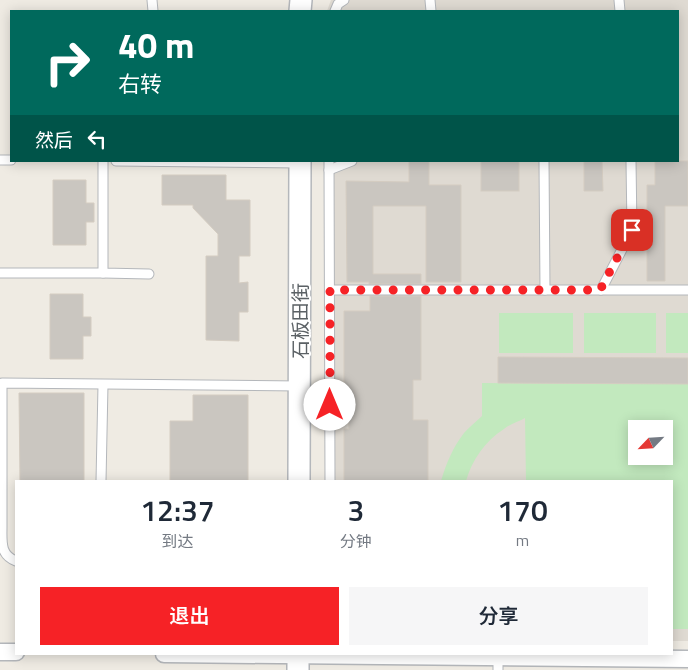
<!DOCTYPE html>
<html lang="zh">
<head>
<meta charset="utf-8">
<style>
  :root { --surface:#fff; --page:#f6f6f7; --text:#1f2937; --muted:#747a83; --accent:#f62226 }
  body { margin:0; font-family:"Titillium Web","Noto Sans SC",sans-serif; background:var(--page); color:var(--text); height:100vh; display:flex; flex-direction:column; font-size:19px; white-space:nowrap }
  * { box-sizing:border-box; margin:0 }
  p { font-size:16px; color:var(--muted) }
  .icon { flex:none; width:28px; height:28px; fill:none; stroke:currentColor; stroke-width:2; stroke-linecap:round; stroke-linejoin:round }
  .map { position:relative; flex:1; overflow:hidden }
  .panel { position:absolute; left:15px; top:480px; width:658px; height:175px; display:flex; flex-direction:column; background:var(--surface); border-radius:0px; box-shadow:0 2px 12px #0003 }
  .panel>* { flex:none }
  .hud { position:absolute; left:10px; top:10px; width:669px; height:152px; border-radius:0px; box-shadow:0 2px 12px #0003; background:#00695c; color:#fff; overflow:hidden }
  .needle { width:32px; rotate:245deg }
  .tools { position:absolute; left:628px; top:420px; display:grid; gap:10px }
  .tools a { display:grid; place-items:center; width:45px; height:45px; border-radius:0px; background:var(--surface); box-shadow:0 2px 12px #0003; font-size:25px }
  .pin { position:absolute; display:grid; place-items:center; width:42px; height:42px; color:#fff; margin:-21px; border-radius:10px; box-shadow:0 2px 8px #0006 }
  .me { position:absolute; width:55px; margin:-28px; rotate:0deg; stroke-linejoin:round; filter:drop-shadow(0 0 4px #0008) }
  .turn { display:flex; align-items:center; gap:18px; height:105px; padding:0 25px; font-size:22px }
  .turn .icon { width:65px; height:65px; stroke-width:2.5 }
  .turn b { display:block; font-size:35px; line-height:42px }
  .then { display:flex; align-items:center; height:48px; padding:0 25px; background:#0003; gap:10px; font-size:19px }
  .eta { display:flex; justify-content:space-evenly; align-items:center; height:85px; text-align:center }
  .eta b { font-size:30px; font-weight:600; line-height:35px }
  .action { display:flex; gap:10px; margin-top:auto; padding:10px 25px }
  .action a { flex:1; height:58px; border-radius:0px; background:var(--accent); color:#fff; font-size:20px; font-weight:600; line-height:58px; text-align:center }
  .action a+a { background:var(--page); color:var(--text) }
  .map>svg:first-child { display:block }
  .education { fill:#dfdad2; fill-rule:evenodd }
  .green { fill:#c2e9be; fill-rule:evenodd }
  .building { fill:#cac6c0; stroke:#d4ccc1 }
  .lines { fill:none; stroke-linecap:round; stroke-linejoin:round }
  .service-casing { stroke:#b4b7bb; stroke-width:11 }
  .minor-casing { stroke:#b4b7bb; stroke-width:19 }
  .tertiary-casing { stroke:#b4b7bb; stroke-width:24 }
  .service { stroke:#fff; stroke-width:9 }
  .minor { stroke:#fff; stroke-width:16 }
  .tertiary { stroke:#fff; stroke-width:21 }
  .route { stroke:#f62226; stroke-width:9; stroke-dasharray:0 16.2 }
  .labels { text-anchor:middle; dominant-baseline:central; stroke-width:4; stroke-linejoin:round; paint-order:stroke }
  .street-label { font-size:19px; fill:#5b6165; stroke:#fff }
</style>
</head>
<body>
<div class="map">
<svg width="688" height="670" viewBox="0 0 688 670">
  <rect width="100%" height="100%" fill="#efebe3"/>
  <path class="education" d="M331 0H688V641H671V481H327L326 161H678V11H327ZM636 429H664V456H636Z"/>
  <g class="green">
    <rect x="499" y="313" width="74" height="40"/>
    <rect x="584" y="313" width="72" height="40"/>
    <rect x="666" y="313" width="22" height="40"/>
    <path d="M482 383 688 384V629H671V481H526L525 418C518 422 510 424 504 429 485 441 472 460 466 481H441C446 464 453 447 464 433 469 427 476 422 482 416ZM636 429H664V456H636Z"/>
  </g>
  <g class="building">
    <path d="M409 161H429V185H461V282H426V206H373V274H421V284H369V282H347L346 181 409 182Z"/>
    <rect x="481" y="161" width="38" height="30"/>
    <path d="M584 161H602L603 191H584Z"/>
    <path d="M655 161H688V206H665V281H647V185H655Z"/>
    <path d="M162 175H226V200H250V256H239V283L248 282V312H239V341L206 340V256H218V234L193 208V205H162Z"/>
    <path d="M53 180H86V203H94V222H86V245H53Z"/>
    <path d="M50 294H83V317H91V336H83V359H50Z"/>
    <path d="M370 296H421V380H413V420H428V481H344V429H349L348 401H344V311H370Z"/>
    <path d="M498 357 688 358V384L498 383Z"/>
    <path d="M19 393H84V481H20Z"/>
    <path d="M193 395H248V481H170V421H193Z"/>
  </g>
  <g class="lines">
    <defs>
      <g id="service">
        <path d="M152 0 153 11"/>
        <path d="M430 0 431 11"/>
        <path d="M619 0 620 11"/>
        <path d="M335 11 338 4 344 0"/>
        <path d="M0 160H11"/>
        <path d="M103 161V273L149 274"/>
        <path d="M116 161 300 163"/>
        <path d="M329 161 330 481"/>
        <path d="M544 161 545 290"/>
        <path d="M329 170 352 161"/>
        <path d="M0 273H103"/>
        <path d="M330 290H688"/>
        <path d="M601 290 632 230 631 161"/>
        <path d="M101 481 103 385"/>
        <path d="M16 561C0 555 2 542 2 527V383L299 386"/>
        <path d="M498 657V670"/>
      </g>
      <g id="minor">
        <path d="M0 652H16"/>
        <path d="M164 654 688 659"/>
      </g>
      <g id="tertiary">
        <path d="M300 11 301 0"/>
        <path d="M299 481 300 161"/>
        <path d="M298 670V654"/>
      </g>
    </defs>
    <use href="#service" class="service-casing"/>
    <use href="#minor" class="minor-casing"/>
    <use href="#tertiary" class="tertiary-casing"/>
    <use href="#service" class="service"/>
    <use href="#minor" class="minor"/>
    <use href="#tertiary" class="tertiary"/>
  </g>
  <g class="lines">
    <path class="route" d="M330 405V290H600L632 230"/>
  </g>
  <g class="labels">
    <g class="street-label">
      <text transform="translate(299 321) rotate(-90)">石板田街</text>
    </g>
  </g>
</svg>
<div class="tools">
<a><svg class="needle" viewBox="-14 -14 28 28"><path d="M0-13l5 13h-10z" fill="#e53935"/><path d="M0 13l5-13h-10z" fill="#747a83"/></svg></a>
</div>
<div class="pin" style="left:632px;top:230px;background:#d93025"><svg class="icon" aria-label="arrive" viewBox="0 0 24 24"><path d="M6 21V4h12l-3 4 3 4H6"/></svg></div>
<svg class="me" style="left:330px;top:405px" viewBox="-20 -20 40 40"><circle r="19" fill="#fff"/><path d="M0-13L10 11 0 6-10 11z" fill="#f62226"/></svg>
<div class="hud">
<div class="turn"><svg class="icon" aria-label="right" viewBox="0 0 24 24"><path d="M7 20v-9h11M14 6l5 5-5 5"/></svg><div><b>40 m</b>右转</div></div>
<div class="then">然后<svg class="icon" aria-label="left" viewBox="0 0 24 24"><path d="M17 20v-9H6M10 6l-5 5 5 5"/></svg></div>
</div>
<section class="panel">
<div class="eta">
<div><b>12:37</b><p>到达</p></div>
<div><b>3</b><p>分钟</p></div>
<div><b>170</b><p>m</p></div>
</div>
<div class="action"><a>退出</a><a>分享</a></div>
</section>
</div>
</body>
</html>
